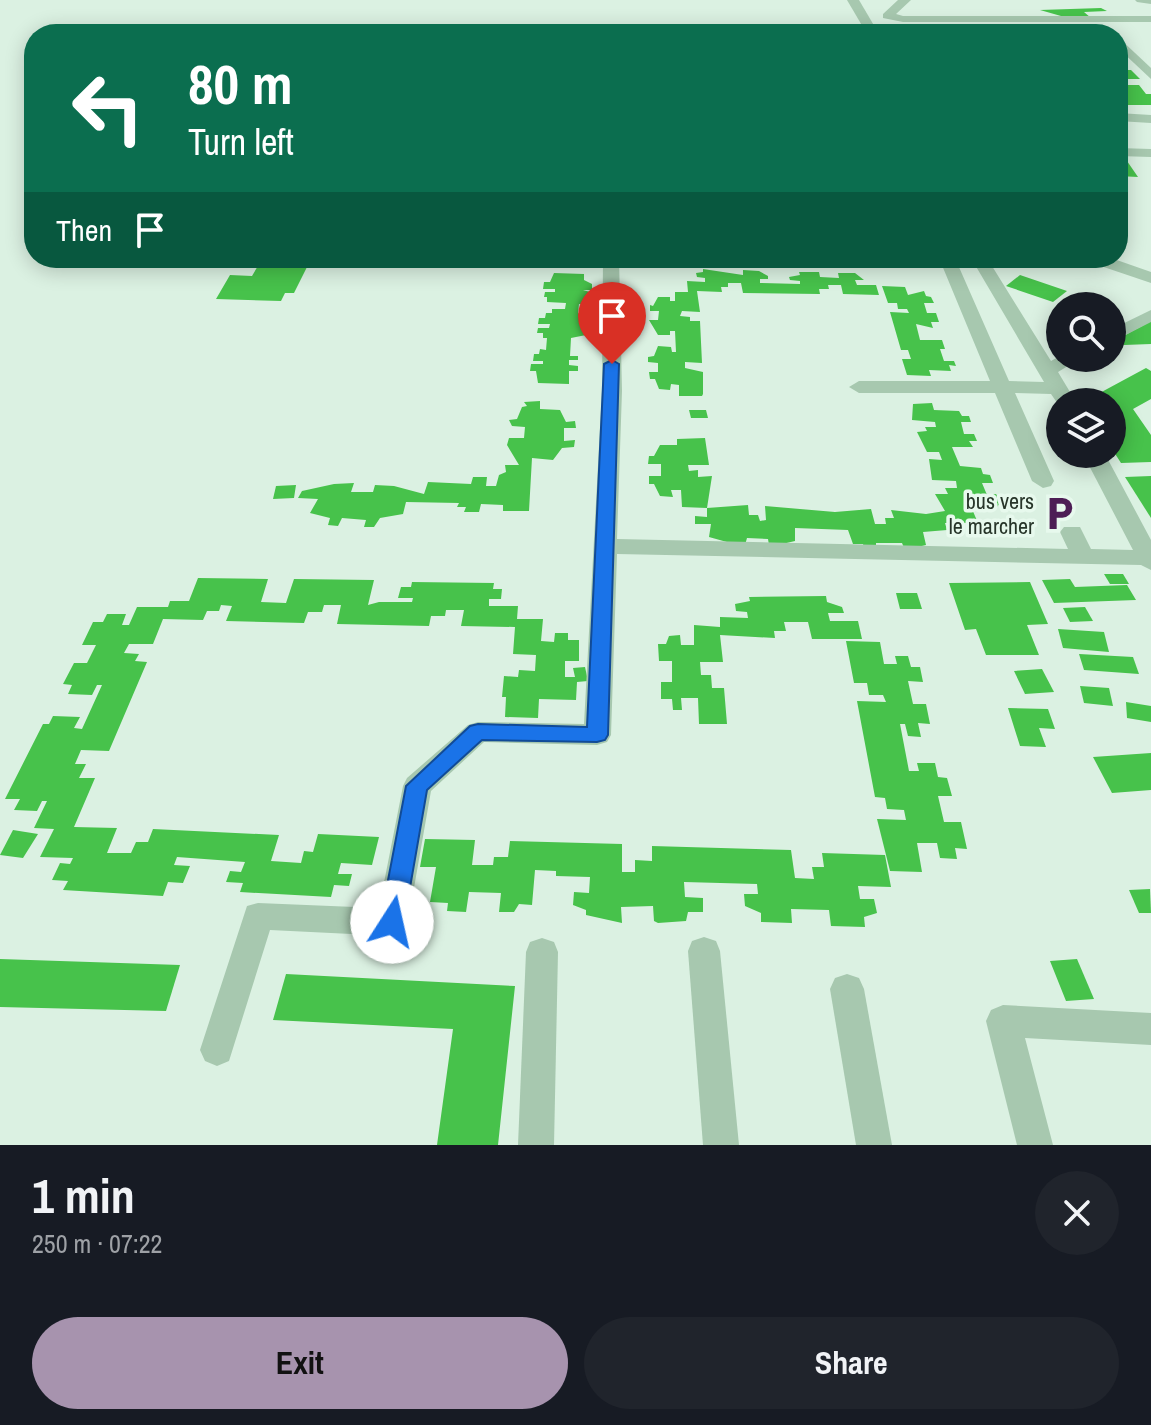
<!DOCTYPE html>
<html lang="en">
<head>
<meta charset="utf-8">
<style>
  :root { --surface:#171b24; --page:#20242c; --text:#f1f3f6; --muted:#9ea1a6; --accent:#a793ae }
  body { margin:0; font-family:"Archivo Narrow",sans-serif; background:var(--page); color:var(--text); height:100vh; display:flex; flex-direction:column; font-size:30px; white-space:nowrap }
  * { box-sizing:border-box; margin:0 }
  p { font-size:26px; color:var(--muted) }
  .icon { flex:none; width:44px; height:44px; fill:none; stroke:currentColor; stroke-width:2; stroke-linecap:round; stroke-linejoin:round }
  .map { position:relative; height:1145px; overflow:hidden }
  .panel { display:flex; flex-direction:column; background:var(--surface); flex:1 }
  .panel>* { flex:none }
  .guide { position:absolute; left:24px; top:24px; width:1104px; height:244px; border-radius:32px; box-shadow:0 4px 20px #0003; background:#0b6e4f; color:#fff; overflow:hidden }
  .fabs { position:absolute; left:1046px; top:292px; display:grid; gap:16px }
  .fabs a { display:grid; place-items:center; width:80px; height:80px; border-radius:50%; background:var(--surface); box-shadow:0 4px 20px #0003; font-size:40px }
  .pin { position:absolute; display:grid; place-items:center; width:68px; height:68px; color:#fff; margin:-82px -34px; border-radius:50% 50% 50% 0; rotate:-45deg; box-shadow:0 0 8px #0007 }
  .pin .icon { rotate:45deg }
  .me { position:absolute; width:88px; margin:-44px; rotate:10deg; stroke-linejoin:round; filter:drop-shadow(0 0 6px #0008) }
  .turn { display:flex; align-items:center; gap:28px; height:168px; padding:0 32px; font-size:36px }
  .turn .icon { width:104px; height:104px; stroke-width:2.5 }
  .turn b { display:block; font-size:56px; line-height:68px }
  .then { display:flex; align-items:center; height:76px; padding:0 32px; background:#0003; gap:16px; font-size:30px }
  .round { display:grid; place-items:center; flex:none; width:84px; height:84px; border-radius:42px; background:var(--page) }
  .summary { display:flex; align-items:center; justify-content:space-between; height:136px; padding:0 32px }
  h1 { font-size:48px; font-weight:800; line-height:60px }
  .button { display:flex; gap:16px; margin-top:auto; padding:16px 32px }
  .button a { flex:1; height:92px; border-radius:48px; background:var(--accent); color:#111; font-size:32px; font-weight:800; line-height:92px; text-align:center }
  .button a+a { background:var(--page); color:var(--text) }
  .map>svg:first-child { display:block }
  .building { fill:#47c24b }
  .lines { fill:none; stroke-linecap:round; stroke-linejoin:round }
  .street { fill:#a7c8af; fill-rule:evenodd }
  .route { fill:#1a73e8; stroke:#114b97; stroke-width:2 }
  .labels { text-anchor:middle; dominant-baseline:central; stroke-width:7; stroke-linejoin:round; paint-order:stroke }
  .poi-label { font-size:22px; fill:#273529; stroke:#e7f9ed; text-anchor:end }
</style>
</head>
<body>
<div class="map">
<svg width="1151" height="1145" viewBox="0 0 1151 1145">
  <rect width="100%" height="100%" fill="#dbf1e2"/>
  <g class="building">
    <path d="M1101 8 1107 11 1084 12 1091 18H1068L1040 10Z"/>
    <path d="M429 28 428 34H334V31Z"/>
    <path d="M952 28H980L983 34H955Z"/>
    <path d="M1118 70H1131L1140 79H1118Z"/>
    <path d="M1118 85H1139L1146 94H1151V105H1125L1119 97H1126Z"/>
    <path d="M1118 161H1127L1138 177 1118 176Z"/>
    <path d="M262 259 310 261 294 293H285L281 301 216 299 230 275 252 276Z"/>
    <path d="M703 269 743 275V270L759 271 768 276V279H760V283L800 284V281L790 280 789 277 800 275 799 272H819L820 277 839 278 838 273H855L864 280H855L857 285H876L879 295 843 294 841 285H828L829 289H819L820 294 743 293 741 283H728V287H721L722 292 697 291 700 312 682 311 680 316 690 317V321H700L702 363 685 362V368L703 372V394L702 396H679V385L671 384 670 390 659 389 655 379H650L649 372H658V363L648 362V357L654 356 658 346 671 347 672 352H676L675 331H670V335H658L649 320H658L659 311H650V305L653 306 658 297H670V301H675V292H688L687 281 705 282V278L697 277 696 273 703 272Z"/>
    <path d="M554 273 584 274V280L592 284V290H583L590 292 589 299H584L583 304H579L578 313 586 318V335L571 338 570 356H578V360H569V365L578 366V371H569V384L538 383 536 371H530L531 364H543V361H533L534 354H539L540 349 546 350 547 338H543V333H537L538 328H549L550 324H538L539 318H545L546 313H552V309H565L566 303 547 302V297H544L545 292H555V289H543L544 282H550Z"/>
    <path d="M1020 275 1067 291 1053 302 1006 286Z"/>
    <path d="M882 286 905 287 908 295 924 291 926 296 931 297 934 303H924L927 313H936L939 322H931L933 328 916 324 920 340H942L945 349H940L944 361H954L956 366 949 365 951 371 929 370 931 376 907 375 902 359H911L908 350H901L890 312 909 313 907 309H898L897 303H888Z"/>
    <path d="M1151 321V344L1124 345 1116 340Z"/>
    <path d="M1146 368 1151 371V399L1133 409 1151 435V462L1121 463 1112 449V402H1083Z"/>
    <path d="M540 401V409L560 410 566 422 575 421 576 428H564V441L575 440 574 447 562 448 553 460 532 458 529 511H503V505L481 504 479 512H464L466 507H457L459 503 406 502 403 514 380 518 374 527H364L366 520 342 518 338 526 328 525 330 518 310 513 318 499 298 498 302 491 334 484 354 483 351 492H373L375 485 394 486 424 494 428 482 471 484 473 477H487L486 486H496L499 475 506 472 505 465H519L507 445 509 438H524L525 427 512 426 509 420 517 419 522 407 527 406 524 402Z"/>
    <path d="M932 403 934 410 959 411 962 416H969L971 422H961L964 434H974L977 441H969L973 447H952L960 466 981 468 983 474 990 475 993 483H982L987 495 996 494 1001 502 996 508 972 509 978 523H945L947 530 923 532 926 545 905 550 902 543H876V548H864L863 544H853L848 530 795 528V541L778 545H769L768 539 747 538 745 545 734 544 709 537 711 524H695V516L707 517V508L682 507 681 490H671L673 497 660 496 654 484H649V476H661V464H648L649 456H654L660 445H677V439L705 438 709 465H688L689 471 698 470V477L712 476 707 508 748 505 749 515H758L760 521 766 520 765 506 835 512 871 509 875 524H886L885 518H894L891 510 926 514 945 511 935 494H948L945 488H957L956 481 932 480 929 459 942 460 939 452H927L917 432 927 431 925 427H936L935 422 912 420 913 404Z"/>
    <path d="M689 410H706L708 418H691Z"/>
    <path d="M1151 476V518L1125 477Z"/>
    <path d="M296 485 294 498 273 499 276 486Z"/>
    <path d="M1104 574H1123L1129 584H1110Z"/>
    <path d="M198 578 268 579 261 602 286 603 294 579 374 580 368 605 379 602H412L413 598H398L401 587H411L412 582 494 583 493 589H502L501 599H489V606H518L517 619H543L541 641 554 642 555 633H568V640H579V661H565V677H575L573 668 585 667 588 681 577 682 576 700 539 699 538 718 505 717 506 697H502L504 676 518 677 519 670 535 671 536 655 513 654 515 627 461 626 464 610H446L445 616H431L429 626 337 624 341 605H324L322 612H308L304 623 226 621 232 606 221 605 219 611H207L203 620 163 619 153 644H129L124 653 139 654 135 661 147 662 109 751 81 750 75 764H86L79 778H95L74 827 117 828 107 853H131L136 842H148L153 829 279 835 271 861 301 863 304 851 313 852 318 834 379 837 372 865 341 863 338 874H352L349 886 334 885 331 897 240 892 243 883 226 882 230 871 241 872 245 862 177 857 174 865 190 866 183 883 168 882 163 896 63 890 68 881 52 880 60 863 70 864 73 858 40 857 54 829 34 828 47 801H42L37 811 14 810 20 799H5L43 724H49L53 716 80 717 74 728 82 729 102 685H97L92 695 68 694 72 685 63 684 74 663H87L96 645H82L93 622H103L107 614H126L122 625H129L137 607H168L170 601H189Z"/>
    <path d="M1070 579 1075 587 1127 585 1136 600 1054 603 1042 580Z"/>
    <path d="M1030 582 1048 624 1027 625 1039 655H986L976 629 965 630 949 583Z"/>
    <path d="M896 593H917L922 609H900Z"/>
    <path d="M826 596 827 602 842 607 844 613H828L830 621H858L862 639H812L808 622H784L786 631H774L775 638 720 635 723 662H700L701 675H711L712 688H724L727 724H699L698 698H681L682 710H673L672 699H661V682H672V661H659L658 644H666L669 636 680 635 681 645H694V625L720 627V617L748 618 747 612 736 611 735 604 750 601 749 597Z"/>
    <path d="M1085 607 1093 621 1070 622 1063 608Z"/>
    <path d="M1058 629 1104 632 1109 652 1063 648Z"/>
    <path d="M846 641 880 642 884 664H897L895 656H908L911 667H920L923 682 908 681 913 704H926L930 724 918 723 921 737 908 736 905 724H900L909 771H919L917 763H935L938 777 947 778 952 796H938L944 822H961L967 849 955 848 957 859 940 858 937 843H917L922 872 890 871 877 819 906 820 904 810 887 809 885 798 875 797 857 701 886 702 883 695H869L867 683H854Z"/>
    <path d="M1079 654 1133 657 1139 674 1084 670Z"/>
    <path d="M1042 669 1054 692 1025 694 1014 671Z"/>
    <path d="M1080 686 1109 688 1113 706 1084 703Z"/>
    <path d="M1126 702 1151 706V722L1127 718Z"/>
    <path d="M1008 708 1048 709 1055 729 1039 728 1046 747 1020 746Z"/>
    <path d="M1151 753V790L1112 793 1093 757Z"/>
    <path d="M13 830 38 834 23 858 0 855Z"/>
    <path d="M425 839 475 840 472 865H493L494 857H508L510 841 622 844V872H635V860L652 861V846L791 850 795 878 814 879 812 867H824L822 853 885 855 891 887 858 886 860 899H874L877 913 864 917 865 927 831 926 829 910 791 909 792 923 761 922V913L745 906 744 894H758L757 884 684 882 685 897 703 898V912H688L686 921 658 923 654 921 653 906 621 907 622 923 586 915V910L573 905 574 892 589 893 590 877 556 876V871L535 870 532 905 519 904 514 912H499L501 893 469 892 466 912 447 911 448 903 430 902 436 867H420Z"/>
    <path d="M1150 889 1151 913H1139L1129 890Z"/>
    <path d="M0 959 180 965 166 1011 0 1007Z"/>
    <path d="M1077 959 1094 999 1066 1001 1050 961Z"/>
    <path d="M286 974 515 986 498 1145H437L453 1029 273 1020Z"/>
  </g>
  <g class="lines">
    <g class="street">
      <path d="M847 0H859L879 34H867Z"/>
      <path d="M898 0H911L896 14 903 16H1151V22H903L883 18V14Z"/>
      <path d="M1135 0H1151V4L1137 2Z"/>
      <path d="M1118 37 1151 68V79L1118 48Z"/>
      <path d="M1118 113 1151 115V123L1118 121Z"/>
      <path d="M1118 148 1151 149V157L1118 156Z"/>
      <path d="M603 258H619L622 391 617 539 1068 549 1060 532 1064 527H1080L1091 549 1133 550 1083 454H1105L1151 540V570L1141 565 617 554 611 735 607 742 597 745 484 742 431 791 408 922 403 932 392 936 270 930 229 1061 217 1066 205 1061 200 1050 247 906 258 903 379 908 403 786 407 778 468 725 478 722 584 724 602 391Z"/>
      <path d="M939 258H955L1009 381 1044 382 971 258H987L1051 361 1060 356 1081 358 1058 372 1076 402H1060V407L1051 394 1015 393 1054 481 1051 486 1043 488 1032 481 995 393H859L849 387 859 381H990Z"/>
      <path d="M1087 258H1111L1151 272V283L1089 262Z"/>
      <path d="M1151 310V322L1112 342V329Z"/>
      <path d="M704 937 716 941 720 951 739 1145H703L688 951 692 941Z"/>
      <path d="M542 938 554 942 558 952 554 1145H518L526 952 530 942Z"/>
      <path d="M847 974 859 978 864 989 892 1145H856L830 989 835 978Z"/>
      <path d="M1003 1005 1151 1013V1045L1025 1038 1053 1145H1017L986 1021 991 1010Z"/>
    </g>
  </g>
  <path class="route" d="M612 360 619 364 608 735 605 740 597 742 482 740 427 790 404 922 401 929 392 932 384 929 380 922 406 786 470 726 478 724 587 727 604 364Z"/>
  <defs>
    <symbol id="parking-bare" viewBox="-9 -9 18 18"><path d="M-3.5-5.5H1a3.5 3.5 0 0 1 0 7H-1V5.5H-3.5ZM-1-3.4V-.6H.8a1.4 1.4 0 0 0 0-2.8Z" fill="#4d1e55" stroke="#e7f9ed" stroke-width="2.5" paint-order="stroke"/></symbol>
  </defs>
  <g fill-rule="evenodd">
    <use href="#parking-bare" x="1034" y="488" width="51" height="51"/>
  </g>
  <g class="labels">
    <g class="poi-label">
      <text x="1034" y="501">bus vers<tspan x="1034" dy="25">le marcher</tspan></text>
    </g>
  </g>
</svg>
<div class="fabs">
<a><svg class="icon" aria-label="search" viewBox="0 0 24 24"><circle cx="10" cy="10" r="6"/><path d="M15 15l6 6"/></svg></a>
<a><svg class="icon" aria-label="layers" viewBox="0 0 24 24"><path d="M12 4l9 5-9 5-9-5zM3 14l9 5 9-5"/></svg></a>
</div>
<div class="pin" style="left:612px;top:364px;background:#d93025"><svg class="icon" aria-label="arrive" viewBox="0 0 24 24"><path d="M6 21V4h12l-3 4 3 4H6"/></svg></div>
<svg class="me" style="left:392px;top:922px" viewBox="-20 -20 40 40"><circle r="19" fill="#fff"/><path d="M0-13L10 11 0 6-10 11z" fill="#1a73e8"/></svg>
<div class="guide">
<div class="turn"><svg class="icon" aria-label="left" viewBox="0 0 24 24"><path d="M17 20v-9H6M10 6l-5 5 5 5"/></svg><div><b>80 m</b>Turn left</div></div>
<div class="then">Then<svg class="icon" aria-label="arrive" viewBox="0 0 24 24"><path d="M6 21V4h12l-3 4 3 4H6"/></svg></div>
</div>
</div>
<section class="panel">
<div class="summary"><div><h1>1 min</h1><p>250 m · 07:22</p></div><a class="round"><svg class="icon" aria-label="close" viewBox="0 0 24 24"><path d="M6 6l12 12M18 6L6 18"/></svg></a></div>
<div class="button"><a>Exit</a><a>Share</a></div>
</section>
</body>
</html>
